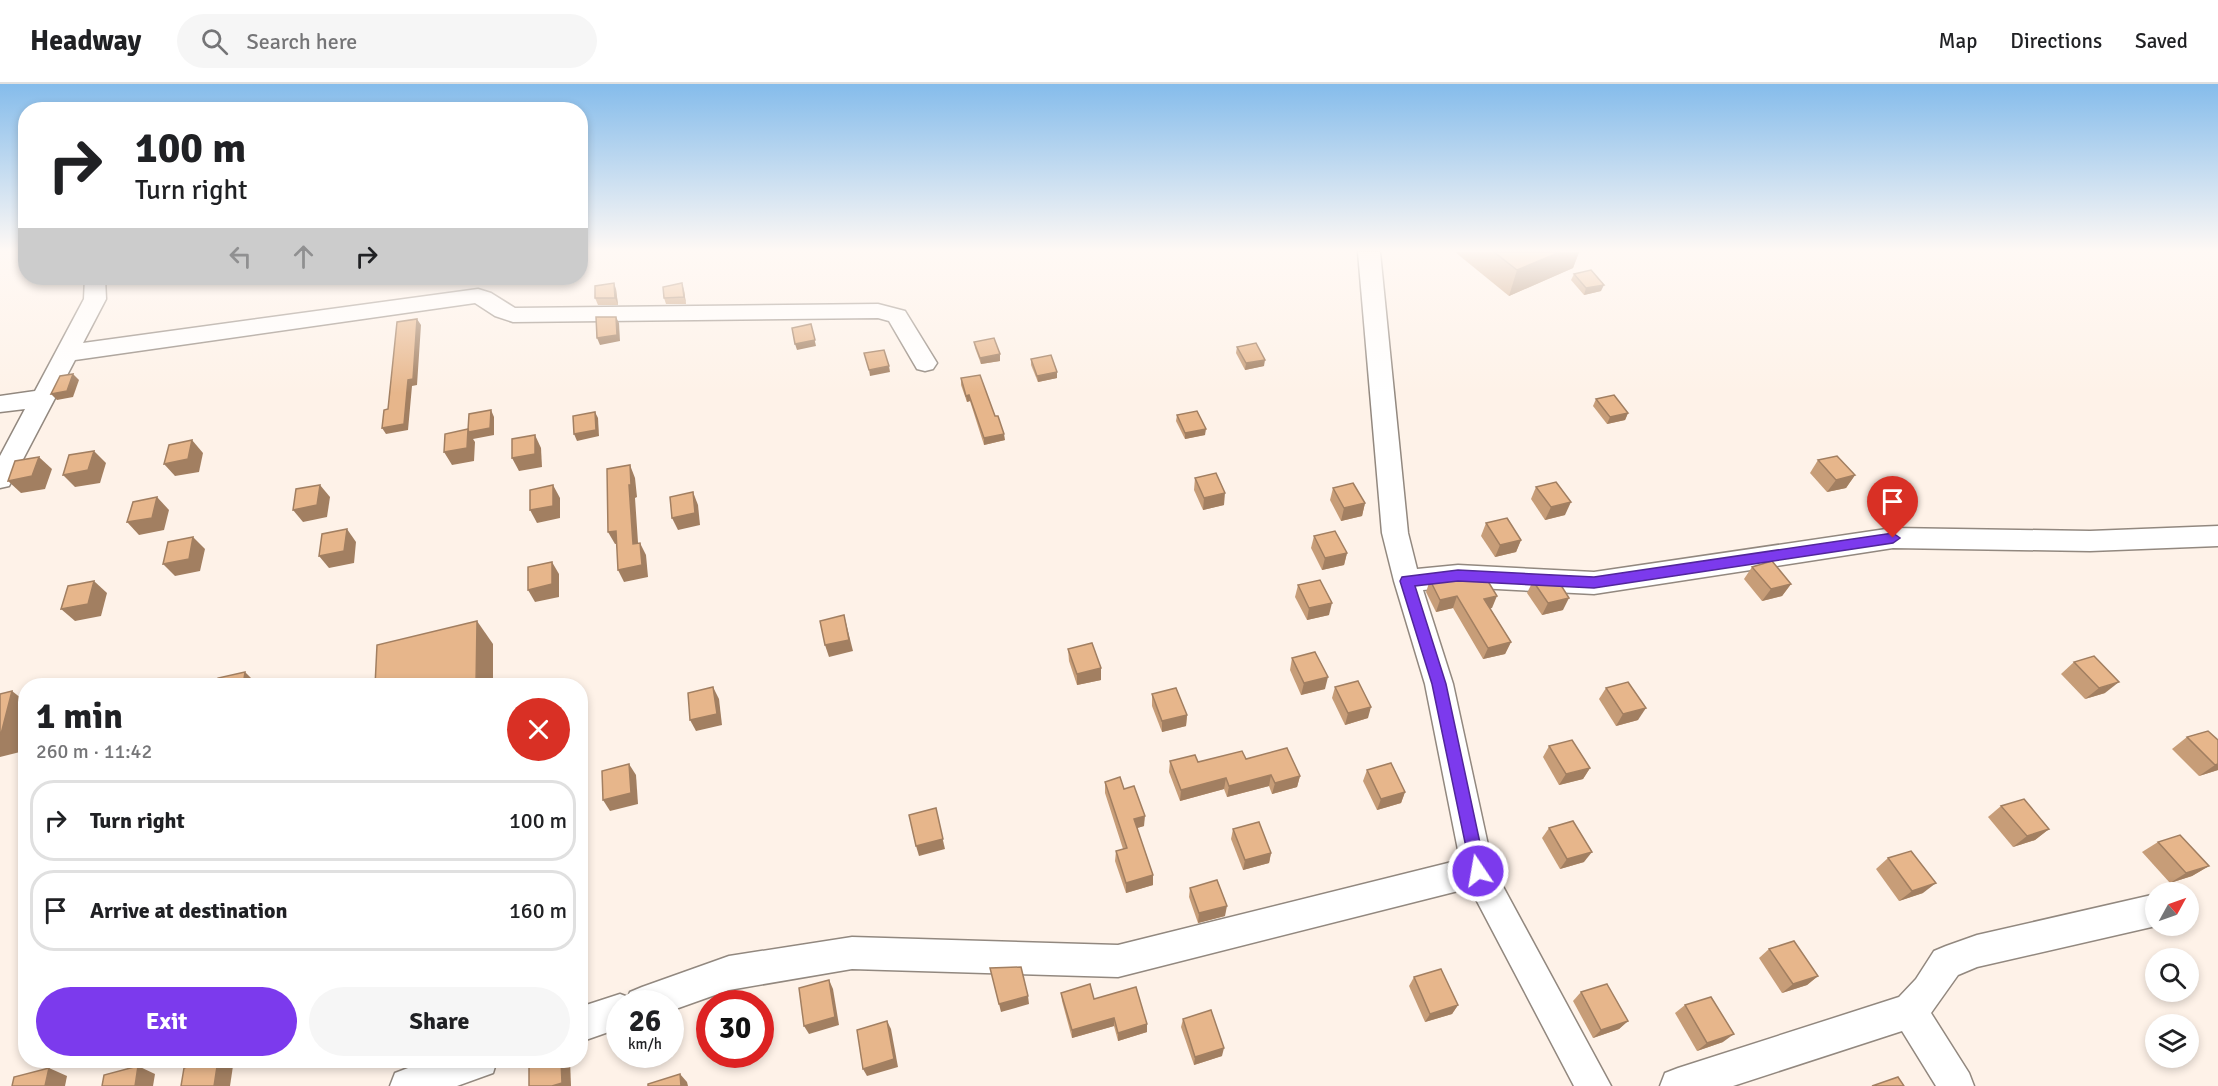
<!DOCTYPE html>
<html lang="en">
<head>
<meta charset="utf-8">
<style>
  :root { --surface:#fff; --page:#f6f6f6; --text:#202124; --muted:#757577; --line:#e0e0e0; --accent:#7c3aed }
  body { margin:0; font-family:Signika,sans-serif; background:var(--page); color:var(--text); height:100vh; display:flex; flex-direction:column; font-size:22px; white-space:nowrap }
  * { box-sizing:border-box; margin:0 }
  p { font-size:20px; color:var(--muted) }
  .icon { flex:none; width:33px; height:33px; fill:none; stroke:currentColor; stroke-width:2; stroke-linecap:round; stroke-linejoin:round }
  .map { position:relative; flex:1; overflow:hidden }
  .drawer { position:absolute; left:18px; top:594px; width:570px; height:390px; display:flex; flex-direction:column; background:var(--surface); border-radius:24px; box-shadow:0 3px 9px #0003 }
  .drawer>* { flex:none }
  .hud { position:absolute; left:18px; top:18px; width:570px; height:183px; border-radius:24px; box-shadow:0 3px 9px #0003; background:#fff; color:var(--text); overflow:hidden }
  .needle { width:39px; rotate:50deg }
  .fabs { position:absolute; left:2145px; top:798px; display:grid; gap:12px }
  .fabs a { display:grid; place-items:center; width:54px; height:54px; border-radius:50%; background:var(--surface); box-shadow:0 3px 9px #0003; font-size:30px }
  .speed { position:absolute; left:606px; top:906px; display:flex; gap:12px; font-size:30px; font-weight:700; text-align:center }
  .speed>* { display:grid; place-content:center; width:78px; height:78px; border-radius:50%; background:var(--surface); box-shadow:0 3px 9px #0003; line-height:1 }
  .speed small { font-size:15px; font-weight:400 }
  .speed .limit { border:9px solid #d22; background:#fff; color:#111 }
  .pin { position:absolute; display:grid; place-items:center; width:51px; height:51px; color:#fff; margin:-62px -26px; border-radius:50% 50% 50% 0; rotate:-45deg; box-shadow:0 0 6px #0007 }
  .pin .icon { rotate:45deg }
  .me { position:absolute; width:66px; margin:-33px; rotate:348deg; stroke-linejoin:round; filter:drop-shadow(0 0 4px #0008) }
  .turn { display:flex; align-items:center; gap:21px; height:126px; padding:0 18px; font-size:27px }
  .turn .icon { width:78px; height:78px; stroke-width:2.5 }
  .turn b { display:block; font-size:42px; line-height:51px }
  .lanes { display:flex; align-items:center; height:57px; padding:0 18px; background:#0003; justify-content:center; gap:30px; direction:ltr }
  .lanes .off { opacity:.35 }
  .round { display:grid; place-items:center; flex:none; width:63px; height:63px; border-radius:32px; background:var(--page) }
  .summary { display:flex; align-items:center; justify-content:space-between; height:102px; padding:0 18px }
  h1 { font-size:36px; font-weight:800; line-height:45px }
  .button { display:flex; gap:12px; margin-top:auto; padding:12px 18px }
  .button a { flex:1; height:69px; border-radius:36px; background:var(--accent); color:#fff; font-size:24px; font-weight:800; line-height:69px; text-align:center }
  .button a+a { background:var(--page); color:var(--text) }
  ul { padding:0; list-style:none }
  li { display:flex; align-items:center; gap:18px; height:81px; margin:0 12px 9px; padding:0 6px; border:3px solid var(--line); border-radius:24px }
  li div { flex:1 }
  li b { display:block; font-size:22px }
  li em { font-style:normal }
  header { display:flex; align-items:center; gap:36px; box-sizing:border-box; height:84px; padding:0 30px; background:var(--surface); border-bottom:2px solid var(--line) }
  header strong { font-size:28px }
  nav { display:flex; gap:33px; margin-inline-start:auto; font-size:21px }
  .search { width:420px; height:54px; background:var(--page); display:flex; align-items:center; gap:15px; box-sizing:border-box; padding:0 21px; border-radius:33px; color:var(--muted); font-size:22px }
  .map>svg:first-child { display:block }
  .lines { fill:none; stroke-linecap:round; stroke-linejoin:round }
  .minor-casing { stroke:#92887f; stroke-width:3 }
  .minor { fill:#fff; fill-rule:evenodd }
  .wall { fill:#c79d78 }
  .shaded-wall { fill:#a27f61 }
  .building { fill:#e7b68b; stroke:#a27f61; stroke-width:1.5 }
  .route { fill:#7c3aed; stroke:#51269a; stroke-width:1.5 }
</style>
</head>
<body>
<header>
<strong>Headway</strong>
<div class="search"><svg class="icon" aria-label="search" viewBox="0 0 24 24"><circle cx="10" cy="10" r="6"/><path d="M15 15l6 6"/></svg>Search here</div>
<nav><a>Map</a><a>Directions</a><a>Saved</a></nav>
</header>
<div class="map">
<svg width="2218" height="1002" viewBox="0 0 2218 1002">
  <rect width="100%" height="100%" fill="#fef2e8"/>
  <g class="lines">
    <defs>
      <g id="minor">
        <path d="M1358 168H1380L1408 449 1417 485 1458 481 1594 488 1893 444 2090 447 2218 442V462L2090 467 1893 464 1594 510 1458 503 1423 506 1453 600 1493 784 1611 1002H1574L1470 804 1118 893 852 885 729 906 670 927V920H620V944L580 958V923L620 910 628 913 630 908 642 903 729 872 852 853 1118 861 1460 776 1425 600 1394 497 1382 449Z"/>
        <path d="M85 194H105L106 215 83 259 478 205 491 209 515 224 878 220 905 227 937 279 933 285 925 287 917 285 889 237 878 234 513 238 495 232 475 219 75 276 9 402 0 404V372L25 325 0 328V312L35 307 84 215Z"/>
        <path d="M2156 810V842L1977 883 1958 891 1931 929 1969 989 1974 1002H1936L1902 947 1733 1002H1660L1665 989 1678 984 1899 913 1916 895 1934 867 1946 862 1977 851Z"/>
        <path d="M429 976H497L493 989 457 1002H390L395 989Z"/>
      </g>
    </defs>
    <use href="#minor" class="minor-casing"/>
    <use href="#minor" class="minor"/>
  </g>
  <g class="wall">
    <path d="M1455 168H1579L1573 184 1509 212Z"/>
    <path d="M1574 190 1601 207 1584 211 1571 196Z"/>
    <path d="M616 205 618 221H598L595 214Z"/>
    <path d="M684 206 686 220H666L664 214Z"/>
    <path d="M974 258 1000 277 981 280 975 264Z"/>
    <path d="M1237 263 1264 282 1245 286 1236 269Z"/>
    <path d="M1031 275 1057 294 1038 298 1031 281Z"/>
    <path d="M961 294 1005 356 984 361 970 317 967 318 961 301Z"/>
    <path d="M1596 315 1628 329 1625 336 1607 340 1593 322Z"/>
    <path d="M1177 331 1205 351 1185 355 1176 337Z"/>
    <path d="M1818 376 1855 391 1846 404 1827 408 1810 389Z"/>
    <path d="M1195 394 1224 421 1203 426 1194 406Z"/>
    <path d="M1536 403 1565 431 1545 436 1531 415Z"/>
    <path d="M1333 404 1365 419 1362 432 1341 437 1330 416Z"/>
    <path d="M1486 439 1521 456 1516 468 1495 473 1481 452Z"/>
    <path d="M1314 452 1347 469 1344 481 1322 486 1311 464Z"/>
    <path d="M1752 483 1791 500 1782 512 1762 517 1744 495Z"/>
    <path d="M1430 496H1453L1492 524H1490L1511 558 1505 570 1483 575 1453 524 1436 528 1426 508Z"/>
    <path d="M1533 497 1563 526 1542 531 1527 509Z"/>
    <path d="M1298 501 1329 531 1307 536 1295 513Z"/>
    <path d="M1068 565 1101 584V596L1077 601 1069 577Z"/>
    <path d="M1292 574 1325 605 1301 611 1290 586Z"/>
    <path d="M2074 578 2105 609 2085 615 2061 590Z"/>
    <path d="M1335 603 1368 634 1345 641 1332 614Z"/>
    <path d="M1606 604 1638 636 1616 642 1599 615Z"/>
    <path d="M1152 610 1187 631 1186 642 1162 648 1152 622Z"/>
    <path d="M2208 647 2218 686 2199 692 2172 665 2187 653Z"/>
    <path d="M1549 662 1590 684 1583 695 1559 701 1543 673Z"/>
    <path d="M1246 675 1300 692 1297 703 1272 710 1269 702 1227 713 1224 705 1180 717 1169 688 1170 677 1198 678Z"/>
    <path d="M1367 686 1405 708 1401 719 1377 726 1363 697Z"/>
    <path d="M1105 698 1124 705 1144 742 1137 744 1153 791V801L1126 809 1115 777 1116 767 1123 765 1105 709Z"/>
    <path d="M2001 722 2049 745 2035 756 2013 763 1988 733Z"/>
    <path d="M1549 744 1584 778 1560 785 1542 754Z"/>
    <path d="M1233 745 1271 769 1269 779 1243 786 1231 755Z"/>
    <path d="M2158 758 2209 782 2192 792 2170 799 2142 768Z"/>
    <path d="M1888 774 1923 809 1899 817 1876 785Z"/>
    <path d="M1190 804 1225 832 1198 839 1189 813Z"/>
    <path d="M1769 865 1818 892 1807 901 1782 909 1759 874Z"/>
    <path d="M1414 893 1458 921 1452 930 1425 938 1409 902Z"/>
    <path d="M1581 908 1628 937 1619 945 1593 954 1573 917Z"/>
    <path d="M1061 909 1094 915 1147 948 1118 957 1114 942 1072 954 1062 917Z"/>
    <path d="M1685 921 1723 958 1697 967 1675 929Z"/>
    <path d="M1183 935 1222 972 1194 981 1181 943Z"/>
  </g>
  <g class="shaded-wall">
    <path d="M1560 168H1579L1573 184 1509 212 1517 186Z"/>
    <path d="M614 199 616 205 618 221 615 214Z"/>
    <path d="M682 199 684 206 686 220 684 213Z"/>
    <path d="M1604 201 1601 207 1584 211 1586 204Z"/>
    <path d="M616 233 619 239 620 257 600 261 597 254Z"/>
    <path d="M417 235 421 241 417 301 412 302 408 346 386 350 382 344 408 296Z"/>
    <path d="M811 240 816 262 797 266 795 260Z"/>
    <path d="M1000 270V277L981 280 980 274Z"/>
    <path d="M1265 276 1264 282 1245 286 1246 279Z"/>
    <path d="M889 282 890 288 870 292 869 286Z"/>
    <path d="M1057 288V294L1038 298 1037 292Z"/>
    <path d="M73 290 79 296 73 313 57 316 51 310Z"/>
    <path d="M969 311 970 317 967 318 966 312Z"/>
    <path d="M491 326 494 333V351L473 355 475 358 474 377 452 381 444 368 468 345Z"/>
    <path d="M595 328 598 334 599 352 577 357 574 350Z"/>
    <path d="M1628 329 1625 336 1607 340 1610 333Z"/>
    <path d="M1206 345 1205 351 1185 355V349Z"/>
    <path d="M1004 350 1005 356 984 361V354Z"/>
    <path d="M535 351 541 364 542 383 519 387 512 374Z"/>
    <path d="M192 356 203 369 199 388 175 392 164 380Z"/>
    <path d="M94 367 106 379 100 399 75 403 63 391Z"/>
    <path d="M39 373 52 385 45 405 21 409 8 397Z"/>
    <path d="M630 381 635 394 637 413 635 414 639 473 633 460 629 401Z"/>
    <path d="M1855 391 1846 404 1827 408 1836 396Z"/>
    <path d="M320 401 330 413 327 433 303 438 293 426Z"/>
    <path d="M553 401 560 414V434L537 439 530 426Z"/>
    <path d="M693 408 698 421 700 441 678 446 672 434Z"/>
    <path d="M1225 409 1224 421 1203 426 1204 414Z"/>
    <path d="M157 413 169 426 164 446 139 451 127 438Z"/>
    <path d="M1571 418 1565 431 1545 436 1551 423Z"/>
    <path d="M1365 419 1362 432 1341 437 1344 424Z"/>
    <path d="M347 445 356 458 354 479 329 484 319 472Z"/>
    <path d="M616 447 622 459 615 460 608 448Z"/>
    <path d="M193 453 205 465 200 487 175 492 163 480Z"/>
    <path d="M1521 456 1516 468 1495 473 1500 461Z"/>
    <path d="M640 459 646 471 648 493 624 498 618 486Z"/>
    <path d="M1347 469 1344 481 1322 486 1325 474Z"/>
    <path d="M552 478 559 490V513L535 518 528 506Z"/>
    <path d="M94 497 107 509 101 532 75 537 61 525Z"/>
    <path d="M1791 500 1782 512 1762 517 1771 505Z"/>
    <path d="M1457 512 1453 524 1436 528 1440 516Z"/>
    <path d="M1497 512 1492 524 1479 527 1484 515Z"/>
    <path d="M1569 514 1563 526 1542 531 1548 519Z"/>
    <path d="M1332 519 1329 531 1307 536 1309 524Z"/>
    <path d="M844 531 853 567 829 573 825 561Z"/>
    <path d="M477 537 493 560V602H476Z"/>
    <path d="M1511 558 1505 570 1483 575 1488 564Z"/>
    <path d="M1101 584V596L1077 601V590Z"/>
    <path d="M245 588 257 600V602H243Z"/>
    <path d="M1328 593 1325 605 1301 611 1304 599Z"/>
    <path d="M2119 598 2105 609 2085 615 2099 604Z"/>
    <path d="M713 603 719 615 722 641 696 647 690 636Z"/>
    <path d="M12 607 26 618V660L24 667 0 673V650Z"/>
    <path d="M1371 623 1368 634 1345 641 1348 629Z"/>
    <path d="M1646 624 1638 636 1616 642 1623 630Z"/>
    <path d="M1187 631 1186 642 1162 648V637Z"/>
    <path d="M629 680 636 691 638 720 610 727 603 716Z"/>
    <path d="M2218 680V686L2199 692 2215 681Z"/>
    <path d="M1590 684 1583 695 1559 701 1566 690Z"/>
    <path d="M1271 691 1269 702 1227 713 1229 702Z"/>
    <path d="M1300 692 1297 703 1272 710 1275 699Z"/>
    <path d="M1226 694 1224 705 1180 717 1181 706Z"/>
    <path d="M1405 708 1401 719 1377 726 1381 715Z"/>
    <path d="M1145 732 1144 742 1134 745V735Z"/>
    <path d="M938 735 945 765 919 772 916 762Z"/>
    <path d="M2049 745 2035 756 2013 763 2027 752Z"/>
    <path d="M1592 768 1584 778 1560 785 1567 775Z"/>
    <path d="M1271 769 1269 779 1243 786 1245 776Z"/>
    <path d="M2209 782 2192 792 2170 799 2186 789Z"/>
    <path d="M1153 791V801L1126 809V799Z"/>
    <path d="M1936 799 1923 809 1899 817 1912 807Z"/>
    <path d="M1227 822 1225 832 1198 839 1199 829Z"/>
    <path d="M1818 892 1807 901 1782 909 1793 900Z"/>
    <path d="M829 896 833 905 839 941 809 950 804 942Z"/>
    <path d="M1028 912 1029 920 1001 928 999 920Z"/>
    <path d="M1458 921 1452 930 1425 938 1430 930Z"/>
    <path d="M1114 934V942L1072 954V946Z"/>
    <path d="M887 937 891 945 898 983 867 992 863 985Z"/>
    <path d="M1628 937 1619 945 1593 954 1601 946Z"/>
    <path d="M1147 940V948L1118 957V949Z"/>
    <path d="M1734 950 1723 958 1697 967 1707 959Z"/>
    <path d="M1224 964 1222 972 1194 981 1195 973Z"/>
    <path d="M218 976H223L233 982 230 1002H214Z"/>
    <path d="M561 976H570L571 1002H552Z"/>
    <path d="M138 982 155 990 153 1002H135Z"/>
    <path d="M49 984 67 992 65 1002H45Z"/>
    <path d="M680 990 687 998 688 1002H681Z"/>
  </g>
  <g class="building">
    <path d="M1494 168H1560L1517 186Z"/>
    <path d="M1591 186 1604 201 1586 204 1574 190Z"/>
    <path d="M614 199 615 214H595V202Z"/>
    <path d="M682 199 684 213 664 214 663 203Z"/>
    <path d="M596 233H616L617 251 597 254Z"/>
    <path d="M417 235 413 295 408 296 404 340 382 344 384 326 388 325 397 238Z"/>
    <path d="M811 240 815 256 795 260 792 244Z"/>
    <path d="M994 254 1000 270 980 274 974 258Z"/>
    <path d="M1256 259 1265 276 1246 279 1237 263Z"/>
    <path d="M884 266 889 282 869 286 864 269Z"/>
    <path d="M1051 271 1057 288 1037 292 1031 275Z"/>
    <path d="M73 290 67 307 51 310 60 292Z"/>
    <path d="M980 291 995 332H998L1004 350 984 354 969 311 966 312 961 294Z"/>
    <path d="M1614 311 1628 329 1610 333 1596 315Z"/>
    <path d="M491 326 490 344 469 348 468 346 469 330Z"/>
    <path d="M1197 327 1206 345 1185 349 1177 331Z"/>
    <path d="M595 328 596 346 574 350 573 332Z"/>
    <path d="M468 345 467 364 444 368 445 350Z"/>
    <path d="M535 351V370L512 374V355Z"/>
    <path d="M192 356 188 375 164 380 169 361Z"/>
    <path d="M94 367 88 386 63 391 69 371Z"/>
    <path d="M1837 372 1855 391 1836 396 1818 376Z"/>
    <path d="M39 373 32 392 8 397 15 377Z"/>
    <path d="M630 381 631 401H629L633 460 640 459 642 481 618 486 616 447 608 448 607 385Z"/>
    <path d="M1216 389 1225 409 1204 414 1195 394Z"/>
    <path d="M1556 398 1571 418 1551 423 1536 403Z"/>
    <path d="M1353 399 1365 419 1344 424 1333 404Z"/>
    <path d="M320 401 317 421 293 426 296 405Z"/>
    <path d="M553 401V422L530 426V406Z"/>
    <path d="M693 408 695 429 672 434 670 413Z"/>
    <path d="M157 413 152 434 127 438 133 418Z"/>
    <path d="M1507 434 1521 456 1500 461 1486 439Z"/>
    <path d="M347 445 344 467 319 472 322 450Z"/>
    <path d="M1335 447 1347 469 1325 474 1314 452Z"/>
    <path d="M193 453 189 475 163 480 168 458Z"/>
    <path d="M1772 477 1791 500 1771 505 1752 483Z"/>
    <path d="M552 478V500L528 506V483Z"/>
    <path d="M1466 493 1486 494 1497 512 1484 515 1511 558 1488 564 1457 512 1440 516 1430 496 1452 494 1453 496Z"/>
    <path d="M1320 496 1332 519 1309 524 1298 501Z"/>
    <path d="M94 497 88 520 61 525 68 502Z"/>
    <path d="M1533 497 1559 498 1569 514 1548 519Z"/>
    <path d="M844 531 849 556 825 561 820 537Z"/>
    <path d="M477 537 476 602H375L377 561Z"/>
    <path d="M1092 559 1101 584 1077 590 1068 565Z"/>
    <path d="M1315 568 1328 593 1304 599 1292 574Z"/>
    <path d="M2094 572 2119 598 2099 604 2074 578Z"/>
    <path d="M245 588 243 602H217L218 594Z"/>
    <path d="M1358 597 1371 623 1348 629 1335 603Z"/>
    <path d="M1628 598 1646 624 1623 630 1606 604Z"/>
    <path d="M713 603 717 630 690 636 688 609Z"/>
    <path d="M1176 604 1187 631 1162 637 1152 610Z"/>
    <path d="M12 607 1 650H0V610Z"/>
    <path d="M2208 647 2218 656V680L2215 681 2187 653Z"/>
    <path d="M1572 656 1590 684 1566 690 1549 662Z"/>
    <path d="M1287 664 1300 692 1275 699 1271 691 1229 702 1226 694 1181 706 1170 677 1195 671 1198 678 1242 667 1246 675Z"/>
    <path d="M1391 679 1405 708 1381 715 1367 686Z"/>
    <path d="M629 680 631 709 603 716 602 687Z"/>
    <path d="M1120 693 1124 705 1134 702 1145 732 1134 735 1153 791 1126 799 1116 767 1127 764 1105 698Z"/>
    <path d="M2024 715 2049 745 2027 752 2001 722Z"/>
    <path d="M936 724 943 755 916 762 909 731Z"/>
    <path d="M1573 737 1592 768 1567 775 1549 744Z"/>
    <path d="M1259 738 1271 769 1245 776 1233 745Z"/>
    <path d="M2180 751 2209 782 2186 789 2158 758Z"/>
    <path d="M1911 767 1936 799 1912 807 1888 774Z"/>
    <path d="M1217 796 1227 822 1199 829 1190 804Z"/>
    <path d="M1794 857 1818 892 1793 900 1769 865Z"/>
    <path d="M1021 883 1028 912 999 920 990 884Z"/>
    <path d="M1441 885 1458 921 1430 930 1414 893Z"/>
    <path d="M829 896 835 933 804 942 799 904Z"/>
    <path d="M1090 900 1094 915 1136 903 1147 940 1118 949 1114 934 1072 946 1061 909Z"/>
    <path d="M1607 900 1628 937 1601 946 1581 908Z"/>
    <path d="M1711 913 1734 950 1707 959 1685 921Z"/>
    <path d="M1211 926 1224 964 1195 973 1183 935Z"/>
    <path d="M887 937 894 975 863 985 857 946Z"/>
    <path d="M210 976H218L214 1002H181L184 984Z"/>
    <path d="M529 976H561L562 999 552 1002H529Z"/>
    <path d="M138 982 135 1002H102L104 991Z"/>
    <path d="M49 984 45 1002H12L14 993Z"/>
    <path d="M680 990 681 1002H648V1000Z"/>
    <path d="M1898 993 1904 1002H1872Z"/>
  </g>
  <linearGradient id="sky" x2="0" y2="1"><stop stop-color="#85bceb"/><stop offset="0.54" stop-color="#fff9f5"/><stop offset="1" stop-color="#fff9f5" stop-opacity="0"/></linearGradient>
  <rect width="2218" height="309" fill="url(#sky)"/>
  <path class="route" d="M1893 449 1900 454 1893 459 1594 504 1458 497 1415 502 1446 600 1486 787 1484 792 1478 794 1472 792 1432 600 1400 497 1402 493 1458 486 1594 493Z"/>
</svg>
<div class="fabs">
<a><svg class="needle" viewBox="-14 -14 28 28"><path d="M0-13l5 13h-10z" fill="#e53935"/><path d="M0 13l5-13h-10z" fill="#757577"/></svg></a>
<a><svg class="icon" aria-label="search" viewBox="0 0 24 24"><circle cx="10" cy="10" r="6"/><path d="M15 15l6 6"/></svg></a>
<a><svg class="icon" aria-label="layers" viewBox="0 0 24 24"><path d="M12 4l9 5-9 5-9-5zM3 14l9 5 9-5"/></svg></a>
</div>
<div class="speed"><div>26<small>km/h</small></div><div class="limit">30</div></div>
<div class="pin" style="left:1893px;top:454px;background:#d93025"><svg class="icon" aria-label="arrive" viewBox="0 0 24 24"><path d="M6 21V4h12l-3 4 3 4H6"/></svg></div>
<svg class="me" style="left:1478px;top:787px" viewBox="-20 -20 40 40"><circle r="17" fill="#7c3aed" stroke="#fff" stroke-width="3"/><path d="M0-11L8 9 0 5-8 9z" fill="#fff"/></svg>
<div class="hud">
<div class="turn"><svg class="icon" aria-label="right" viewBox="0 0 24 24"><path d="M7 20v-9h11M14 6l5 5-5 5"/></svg><div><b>100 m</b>Turn right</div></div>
<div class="lanes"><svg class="icon off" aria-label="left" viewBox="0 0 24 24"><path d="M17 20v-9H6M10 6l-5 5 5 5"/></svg><svg class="icon off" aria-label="ahead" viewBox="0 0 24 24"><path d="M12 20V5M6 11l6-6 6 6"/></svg><svg class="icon" aria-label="right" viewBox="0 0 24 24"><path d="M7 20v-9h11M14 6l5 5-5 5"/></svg></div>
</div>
<section class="drawer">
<div class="summary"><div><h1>1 min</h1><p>260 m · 11:42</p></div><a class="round" style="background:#d93025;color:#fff"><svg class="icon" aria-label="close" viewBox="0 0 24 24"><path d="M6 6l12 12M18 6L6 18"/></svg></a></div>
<ul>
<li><svg class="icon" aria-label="right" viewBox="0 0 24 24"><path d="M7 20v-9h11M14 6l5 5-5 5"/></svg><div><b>Turn right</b></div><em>100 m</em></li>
<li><svg class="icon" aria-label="arrive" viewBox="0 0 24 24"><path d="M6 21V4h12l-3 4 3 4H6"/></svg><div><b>Arrive at destination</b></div><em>160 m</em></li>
</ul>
<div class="button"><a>Exit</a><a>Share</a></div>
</section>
</div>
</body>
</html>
